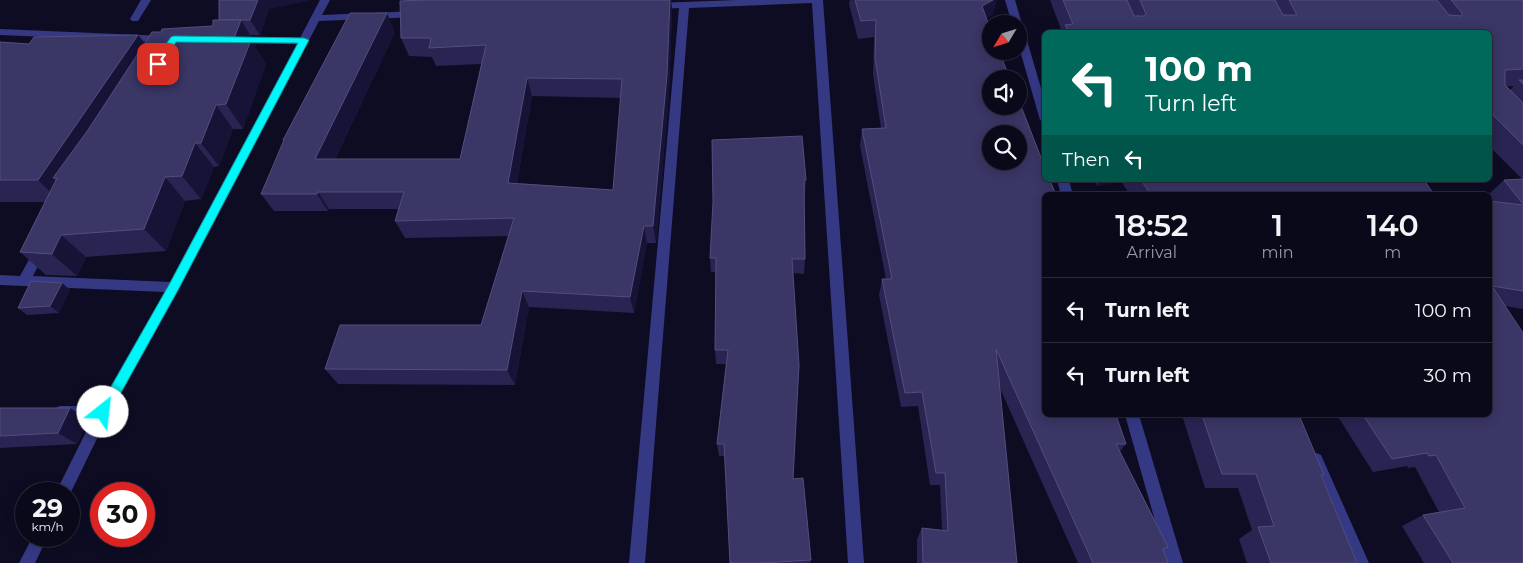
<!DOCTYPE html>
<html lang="en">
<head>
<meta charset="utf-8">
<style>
  :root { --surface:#0a091a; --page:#131223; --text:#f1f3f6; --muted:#999aa2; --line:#2a2a39 }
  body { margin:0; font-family:Montserrat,sans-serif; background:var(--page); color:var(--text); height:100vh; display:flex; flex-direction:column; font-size:19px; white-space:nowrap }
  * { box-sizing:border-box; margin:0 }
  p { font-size:16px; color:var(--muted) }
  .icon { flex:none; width:28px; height:28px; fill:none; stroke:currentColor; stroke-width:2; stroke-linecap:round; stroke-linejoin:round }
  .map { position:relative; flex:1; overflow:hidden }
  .sheet { position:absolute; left:1042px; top:192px; width:450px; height:225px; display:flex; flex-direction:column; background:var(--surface); border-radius:8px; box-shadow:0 2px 12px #0003,0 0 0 1px var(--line) }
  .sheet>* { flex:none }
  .banner { position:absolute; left:1042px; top:30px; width:450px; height:152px; border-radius:8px; box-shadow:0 2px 12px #0003,0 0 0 1px var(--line); background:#00695c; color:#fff; overflow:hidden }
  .needle { width:32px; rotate:232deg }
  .tools { position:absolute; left:982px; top:15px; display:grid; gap:10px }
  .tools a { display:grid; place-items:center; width:45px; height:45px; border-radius:50%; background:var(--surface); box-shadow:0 2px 12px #0003,0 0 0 1px var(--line); font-size:25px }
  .speed { position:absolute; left:15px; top:482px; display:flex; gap:10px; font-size:25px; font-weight:700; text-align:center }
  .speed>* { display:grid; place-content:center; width:65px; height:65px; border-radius:50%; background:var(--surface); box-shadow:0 2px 12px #0003,0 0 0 1px var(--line); line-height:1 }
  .speed small { font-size:12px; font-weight:400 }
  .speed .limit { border:8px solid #d22; background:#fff; color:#111 }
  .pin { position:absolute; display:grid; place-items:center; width:42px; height:42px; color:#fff; margin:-21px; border-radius:10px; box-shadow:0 2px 8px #0006 }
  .me { position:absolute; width:55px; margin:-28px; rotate:29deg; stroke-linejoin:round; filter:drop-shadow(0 0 4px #0008) }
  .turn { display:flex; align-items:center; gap:18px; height:105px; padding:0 20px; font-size:22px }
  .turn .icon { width:65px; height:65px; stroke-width:2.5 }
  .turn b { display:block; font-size:35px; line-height:42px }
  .then { display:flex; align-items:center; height:48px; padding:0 20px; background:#0003; gap:10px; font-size:19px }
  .eta { display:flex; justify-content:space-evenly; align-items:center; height:85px; text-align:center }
  .eta b { font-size:30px; font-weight:600; line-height:35px }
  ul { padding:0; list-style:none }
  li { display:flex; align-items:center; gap:15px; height:65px; padding:0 20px; border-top:1px solid var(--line) }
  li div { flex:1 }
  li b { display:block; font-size:19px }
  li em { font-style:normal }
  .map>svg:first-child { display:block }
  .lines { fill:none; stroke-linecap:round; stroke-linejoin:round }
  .lane { fill:#353984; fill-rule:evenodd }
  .street { fill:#353984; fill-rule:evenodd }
  .wall { fill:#292452; fill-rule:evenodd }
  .shaded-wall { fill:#161337 }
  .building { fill:#3a3665; stroke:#524e7d; fill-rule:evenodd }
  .route { fill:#00f7f9; stroke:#00a1a2 }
</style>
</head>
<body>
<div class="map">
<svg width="1523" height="563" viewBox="0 0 1523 563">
  <rect width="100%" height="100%" fill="#0e0c23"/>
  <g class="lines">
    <path class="lane" d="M141 0H151L138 21H132L130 19Z"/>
    <g class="street">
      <path d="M320 0H330L322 15 417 11 422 14 417 17 319 21 178 291 108 416 69 496V494H55L93 418H60L55 416 53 412 55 408 60 406H99L165 292 0 285V275L20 276 36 247H44L46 250 33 276 170 282 297 44 237 43 232 40 237 37 300 38Z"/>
      <path d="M737 0H823L864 563H848L812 3 689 8 645 563H629L679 8 656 9 651 6 656 3Z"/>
      <path d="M1005 0H1015L1022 24 1019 27V24H1012Z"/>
      <path d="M1019 27 1024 30 1045 102V124L1040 120 1019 47Z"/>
      <path d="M0 29 165 36 170 39 165 42 0 35Z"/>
      <path d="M1057 180H1069L1073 195H1061Z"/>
      <path d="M1125 415H1139L1183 563H1167Z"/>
      <path d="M1316 453 1321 455 1369 563H1353L1309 460 1311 455Z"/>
      <path d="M33 536H48L35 563H19Z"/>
    </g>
  </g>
  <g class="wall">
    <path d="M404 0H682H671L672 10 669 93 656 243H647L634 313 529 307 515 385 338 384 325 369 481 325 509 236 405 238 395 221 398 209H329L328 211H274L261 194 284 142 283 140 395 32 335 159H460L481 64 436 66 432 57 409 56 401 38ZM532 96 621 98 613 190 517 183Z"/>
    <path d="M850 0 993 15 986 18 1045 415 1126 444 1120 451 1168 563H1078L999 386 1017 563H917V539L922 528 942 530 940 485H930L918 406 901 407 879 295 882 279H886L860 146 862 129 881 128 873 75 874 37 858 39 849 4Z"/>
    <path d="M1050 0H1523V309L1505 306 1523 563H1424L1402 526 1423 515 1439 512 1415 467 1408 468 1407 466 1373 472 1337 415H1490V195H1488L1504 180 1522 179 1490 147V32H1062ZM1507 86H1514L1510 90Z"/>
    <path d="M269 9 260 35H250L256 45 255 47 266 64 243 129H233L219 166 214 167 201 199 185 201 166 251 86 257 77 276 46 275 20 252 45 202H0V42L29 44 138 35 145 43 213 26 220 20Z"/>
    <path d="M712 140 806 180 805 195H804L805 259 804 274 793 273V479L811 560 810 563H730L725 456H719L717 444 726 364H716L715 350 716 272H711L710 258 713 202Z"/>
    <path d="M1094 180H1424L1433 193 1446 195H1130L1121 181 1097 186Z"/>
    <path d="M62 283 70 290 59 313 27 315 18 308Z"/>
    <path d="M0 408H70L88 420 77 444 0 448Z"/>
    <path d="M1182 415H1299L1324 475 1322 476 1357 563H1247L1239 539 1252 530 1238 488H1205Z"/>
  </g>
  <g class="shaded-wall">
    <path d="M258 0H313L269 9 260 35 250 20Z"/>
    <path d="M670 0H671L672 10 669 93 656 243 653 226Z"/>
    <path d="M993 0H997L993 15 977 23 982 6Z"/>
    <path d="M387 13 395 32 326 177 315 159Z"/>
    <path d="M241 20 256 45 255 47 266 64 243 129 226 104 233 41Z"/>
    <path d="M138 35 155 57 57 178H53L67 191 60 202 38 180Z"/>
    <path d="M527 78 532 96 514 200 508 183Z"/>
    <path d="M216 105 233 129 219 166 201 143Z"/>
    <path d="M195 143 214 167 201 199 182 176Z"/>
    <path d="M165 177 185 201 166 251 144 229Z"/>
    <path d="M1100 180H1122L1121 181 1097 186Z"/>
    <path d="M318 192 329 209 328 211 317 194Z"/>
    <path d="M644 226 647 243 634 313 630 297Z"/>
    <path d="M61 235 86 257 77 276 52 254Z"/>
    <path d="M62 283 70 290 59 313 50 306Z"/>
    <path d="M522 291 529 307 515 385 507 370Z"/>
    <path d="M70 408 88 420 77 444 58 433Z"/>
  </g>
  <g class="building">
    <path d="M219 0H258L250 20H219Z"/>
    <path d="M427 0H670L667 75 653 226H644L630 297 522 291 507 370 325 369 340 325H481L514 218 395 221 404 192H318L317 194H261L284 140H283L350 13H387L315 159H460L486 45 429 48 431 38H401L400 1ZM527 78 622 79 613 190 508 183Z"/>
    <path d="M855 0H993L982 6 991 31V51H999L1010 79H991V106H1019V101L1045 168V180H1050L1056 195H1045V415H1116L1126 444H1116L1168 547 1163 549 1168 563H1093L996 349 1017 563H923L922 528 948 531 945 473H936L922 392 905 393 882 279H892L862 129 886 128 875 58 876 20 861 21ZM991 134H1019V161H991Z"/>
    <path d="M1063 0H1127L1134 16H1144L1146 14 1140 0H1275L1283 15H1297L1289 0H1437L1449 15 1462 16V13L1451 0H1523V69L1505 70V85L1523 103V145L1490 112V32H1069L1065 25 1073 24Z"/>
    <path d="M213 20H241L233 41 251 40 226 104 216 105 201 143H195L182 176 165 177 144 229 61 235 52 254 20 252 57 178H53L88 130 152 32H161L162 29 213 26Z"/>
    <path d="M138 35 38 180H0V42L29 44 34 37Z"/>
    <path d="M1519 80H1523V84Z"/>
    <path d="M802 136 806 180H804L805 259H792L799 365 793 479 803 478 811 560 762 563H730L724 444H717L728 350H715L716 258H710L713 202 712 140Z"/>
    <path d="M1523 179V204L1504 180Z"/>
    <path d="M1141 180H1424L1433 193 1446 195H1151Z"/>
    <path d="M1490 201 1523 205V291L1492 286 1523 333V563H1453L1423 515 1465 508 1436 455 1429 456 1427 453 1392 459 1363 415H1490Z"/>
    <path d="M31 281 62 283 50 306 18 308Z"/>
    <path d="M0 408H70L58 433 0 436Z"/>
    <path d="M1202 415H1299L1324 475H1321L1357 563H1271L1258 527 1274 526 1256 474H1222Z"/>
  </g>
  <path class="route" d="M174 36 304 38 309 40 178 290 108 416 103 417 99 416 97 412 99 408 170 283 298 43 176 42 161 66H154V61L171 37Z"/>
</svg>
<div class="tools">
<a><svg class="needle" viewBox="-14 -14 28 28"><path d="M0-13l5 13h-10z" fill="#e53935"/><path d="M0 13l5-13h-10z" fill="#999aa2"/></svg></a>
<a><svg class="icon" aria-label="sound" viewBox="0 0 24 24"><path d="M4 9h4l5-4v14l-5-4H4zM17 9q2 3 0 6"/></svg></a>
<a><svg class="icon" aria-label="search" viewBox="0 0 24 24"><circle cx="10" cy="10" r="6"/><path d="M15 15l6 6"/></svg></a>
</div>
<div class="speed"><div>29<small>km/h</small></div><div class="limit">30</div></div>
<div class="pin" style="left:158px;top:64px;background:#d93025"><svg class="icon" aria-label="arrive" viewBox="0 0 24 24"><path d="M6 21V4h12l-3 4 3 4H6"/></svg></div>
<svg class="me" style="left:103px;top:412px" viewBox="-20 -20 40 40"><circle r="19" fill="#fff"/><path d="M0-13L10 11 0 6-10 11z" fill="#00f7f9"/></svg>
<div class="banner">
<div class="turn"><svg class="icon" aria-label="left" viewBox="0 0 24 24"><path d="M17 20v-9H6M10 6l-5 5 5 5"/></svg><div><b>100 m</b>Turn left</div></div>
<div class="then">Then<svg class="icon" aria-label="left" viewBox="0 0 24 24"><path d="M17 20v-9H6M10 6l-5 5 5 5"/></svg></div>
</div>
<section class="sheet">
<div class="eta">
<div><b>18:52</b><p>Arrival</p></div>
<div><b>1</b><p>min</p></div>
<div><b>140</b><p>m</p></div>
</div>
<ul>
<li><svg class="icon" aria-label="left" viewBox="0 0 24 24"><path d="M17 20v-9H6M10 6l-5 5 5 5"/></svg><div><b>Turn left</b></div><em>100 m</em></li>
<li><svg class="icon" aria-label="left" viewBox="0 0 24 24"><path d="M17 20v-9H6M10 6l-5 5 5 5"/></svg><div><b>Turn left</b></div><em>30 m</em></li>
</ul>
</section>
</div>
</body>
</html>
